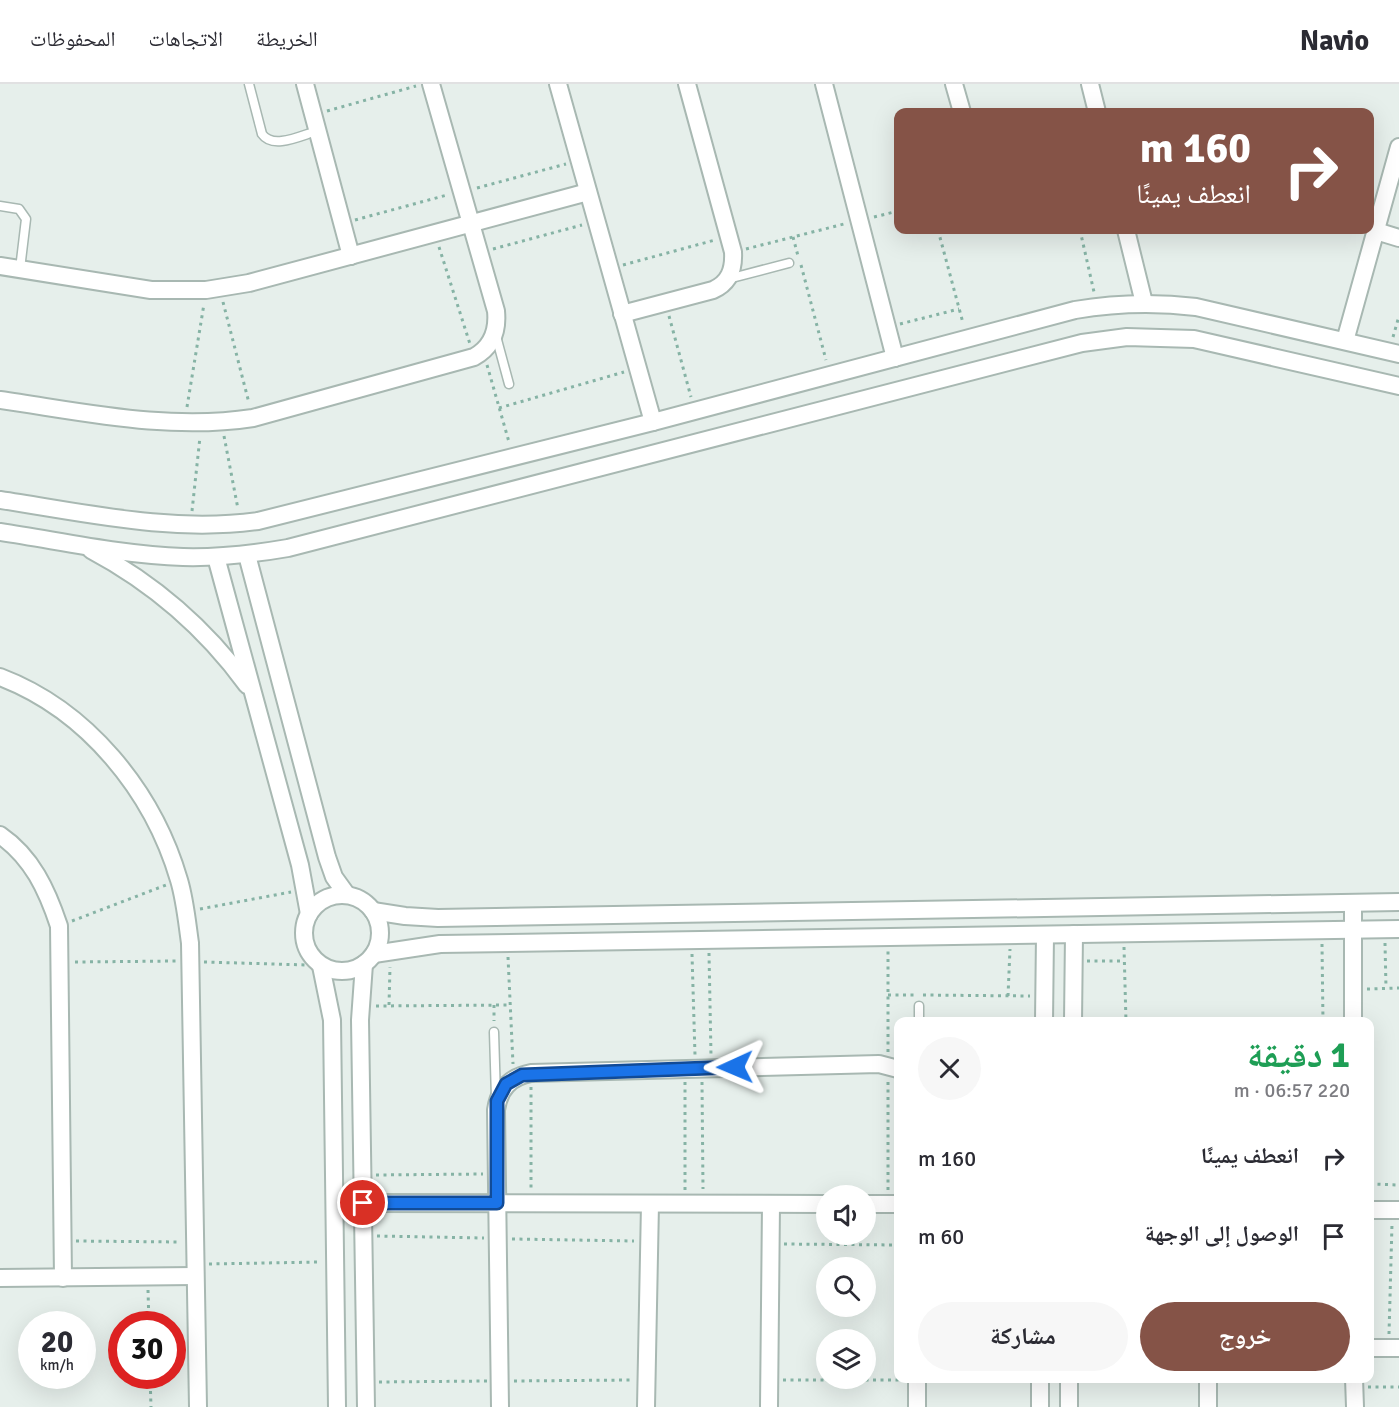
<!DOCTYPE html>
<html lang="ar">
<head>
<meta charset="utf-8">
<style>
  :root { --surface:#fff; --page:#f7f7f7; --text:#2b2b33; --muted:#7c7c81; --line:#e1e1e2; --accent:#855347 }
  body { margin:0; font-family:Signika,"Noto Naskh Arabic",sans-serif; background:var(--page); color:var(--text); direction:rtl; height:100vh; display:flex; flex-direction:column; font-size:22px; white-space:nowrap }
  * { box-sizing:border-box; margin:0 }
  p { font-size:20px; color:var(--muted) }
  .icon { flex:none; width:33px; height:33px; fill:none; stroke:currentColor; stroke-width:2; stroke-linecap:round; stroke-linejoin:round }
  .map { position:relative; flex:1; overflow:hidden; direction:ltr }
  .panel { position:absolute; left:894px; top:933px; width:480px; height:366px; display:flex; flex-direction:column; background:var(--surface); border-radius:12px; box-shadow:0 6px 24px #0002; direction:rtl }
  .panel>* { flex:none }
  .banner { position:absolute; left:894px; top:24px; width:480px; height:126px; border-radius:12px; box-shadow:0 6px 24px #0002; direction:rtl; background:#855347; color:#fff; overflow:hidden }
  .controls { position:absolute; left:816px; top:1101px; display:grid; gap:12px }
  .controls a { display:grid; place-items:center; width:60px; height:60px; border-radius:50%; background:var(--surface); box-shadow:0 6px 24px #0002; font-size:30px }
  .speed { position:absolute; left:18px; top:1227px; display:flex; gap:12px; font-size:30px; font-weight:700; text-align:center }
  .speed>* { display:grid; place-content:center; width:78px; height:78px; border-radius:50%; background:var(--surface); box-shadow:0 6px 24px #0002; line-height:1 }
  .speed small { font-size:15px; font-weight:400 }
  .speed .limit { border:9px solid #d22; background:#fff; color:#111 }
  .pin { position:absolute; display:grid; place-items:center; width:51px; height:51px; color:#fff; margin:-26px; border:3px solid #fff; border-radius:50%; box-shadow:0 2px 6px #0007 }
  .me { position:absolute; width:66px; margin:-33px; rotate:269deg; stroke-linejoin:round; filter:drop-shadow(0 0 4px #0008) }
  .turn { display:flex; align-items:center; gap:21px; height:126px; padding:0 24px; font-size:27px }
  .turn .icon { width:78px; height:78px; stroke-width:2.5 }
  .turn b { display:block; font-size:42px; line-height:51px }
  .round { display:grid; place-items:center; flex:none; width:63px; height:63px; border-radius:32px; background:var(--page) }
  .summary { display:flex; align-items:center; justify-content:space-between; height:102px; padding:0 24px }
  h1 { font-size:36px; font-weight:800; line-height:45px; color:#1e9e55 }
  .button { display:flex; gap:12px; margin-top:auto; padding:12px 24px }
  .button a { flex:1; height:69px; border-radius:36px; background:var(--accent); color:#fff; font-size:24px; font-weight:800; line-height:69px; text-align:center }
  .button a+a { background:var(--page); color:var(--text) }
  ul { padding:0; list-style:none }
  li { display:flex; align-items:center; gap:18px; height:78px; padding:0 24px }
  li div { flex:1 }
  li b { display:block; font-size:22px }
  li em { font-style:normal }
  header { display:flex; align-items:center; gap:36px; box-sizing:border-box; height:84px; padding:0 30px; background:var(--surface); border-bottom:2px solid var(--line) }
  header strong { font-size:28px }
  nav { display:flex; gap:33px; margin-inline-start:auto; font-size:21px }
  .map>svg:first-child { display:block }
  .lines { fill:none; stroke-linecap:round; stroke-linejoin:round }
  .lane-casing { stroke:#a8b8b2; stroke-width:11 }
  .street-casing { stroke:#a8b8b2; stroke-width:20 }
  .path { stroke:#86b3a5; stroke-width:3; stroke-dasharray:3 4.5; stroke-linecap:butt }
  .lane { stroke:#fff; stroke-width:8 }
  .street { stroke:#fff; stroke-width:16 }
  .route-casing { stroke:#114b97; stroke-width:15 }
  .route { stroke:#1a73e8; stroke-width:10 }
</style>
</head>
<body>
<header>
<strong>Navio</strong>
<nav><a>الخريطة</a><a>الاتجاهات</a><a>المحفوظات</a></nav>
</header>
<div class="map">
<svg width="1399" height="1323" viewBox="0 0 1399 1323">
  <rect width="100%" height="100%" fill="#e6efeb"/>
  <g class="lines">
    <defs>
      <g id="lane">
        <path d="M249 0 262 50C273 66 302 51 317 47"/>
        <path d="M0 122 19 125 26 135 20 185"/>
        <path d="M728 195 789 179"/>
        <path d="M496 252 509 300"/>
        <path d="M919 938V922"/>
        <path d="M494 948 496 1014"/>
      </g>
      <g id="street">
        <path d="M305 0 351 172"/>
        <path d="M558 0 653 338"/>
        <path d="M824 0 895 274"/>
        <path d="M954 0 962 28"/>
        <path d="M1090 0 1097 28"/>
        <path d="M1126 146 1144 219"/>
        <path d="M1376 147 1399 154"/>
        <path d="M0 182 151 206H206L249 199 588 108"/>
        <path d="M622 230 713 206C729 199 734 186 733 168L687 0"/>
        <path d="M1345 257 1399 63"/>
        <path d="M0 316C84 328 168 347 253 334L474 273C492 263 498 247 496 227L431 0"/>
        <path d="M0 416C86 429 172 449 258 437L653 338 1075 226C1116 219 1155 218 1196 223L1399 270"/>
        <path d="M0 448C60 457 122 471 183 473 219 474 253 470 288 464L1082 259 1127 253 1194 255 1399 302"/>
        <path d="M91 466C153 499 206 545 247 601"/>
        <path d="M247 471 327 773 334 793 347 811"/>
        <path d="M216 473 300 781 309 830"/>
        <path d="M0 593C87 626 153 707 179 796 185 816 187 838 190 859L198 1323"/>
        <path d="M0 751C32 773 47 806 59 842L63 1194"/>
        <circle cx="342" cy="849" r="38"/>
        <path d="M1353 819V938"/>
        <path d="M373 827 405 832 438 834 1399 818"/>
        <path d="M374 870 440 860 1399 845"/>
        <path d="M364 880 360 936 366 1323"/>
        <path d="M321 882 332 936 337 1323"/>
        <path d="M1044 938 1045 851"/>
        <path d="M1073 938 1074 850"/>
        <path d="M363 1119 826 1120"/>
        <path d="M866 1120H898"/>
        <path d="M1370 1126H1399"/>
        <path d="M0 1194 195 1192"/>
        <path d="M1370 1264H1399"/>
        <path d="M1354 1294 1355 1323"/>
        <path d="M500 1323 496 1026C499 1005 510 993 531 989L879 980 898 985"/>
        <path d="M646 1323 650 1120"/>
        <path d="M769 1323 771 1120"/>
        <path d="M917 1323V1294"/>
        <path d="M1040 1323V1294"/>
        <path d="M1069 1323V1294"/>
        <path d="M1208 1323V1294"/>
      </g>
    </defs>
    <use href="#lane" class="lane-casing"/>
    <use href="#street" class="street-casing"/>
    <g class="path">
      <path d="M327 27 416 2"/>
      <path d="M477 104 566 80"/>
      <path d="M874 133 898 127"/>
      <path d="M355 136 447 111"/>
      <path d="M938 146 963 239"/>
      <path d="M1080 146 1094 208"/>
      <path d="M793 153 798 172"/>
      <path d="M439 163 470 260"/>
      <path d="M493 165 582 141"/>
      <path d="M746 165 844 140"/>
      <path d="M623 181 715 156"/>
      <path d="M801 181 826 276"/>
      <path d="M223 218 249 319"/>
      <path d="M669 232 691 313"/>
      <path d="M900 240 959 225"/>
      <path d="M1393 253 1399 232"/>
      <path d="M487 281 509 358"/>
      <path d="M187 323 204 220"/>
      <path d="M499 324 624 288"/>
      <path d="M224 352 238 425"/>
      <path d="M192 427 200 353"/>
      <path d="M200 825 291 808"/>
      <path d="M72 837 166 801"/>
      <path d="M1385 859 1386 904"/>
      <path d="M1322 860 1323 938"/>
      <path d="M1124 863 1126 938"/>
      <path d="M709 869 711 971"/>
      <path d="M692 870 695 971"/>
      <path d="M508 873 513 980"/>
      <path d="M1087 877H1124"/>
      <path d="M75 878 176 877"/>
      <path d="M204 878 308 881"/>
      <path d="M1367 905 1399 904"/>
      <path d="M888 911H916"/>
      <path d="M923 911 1030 912"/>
      <path d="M1008 912 1010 865"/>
      <path d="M389 921 390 883"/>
      <path d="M494 921V937"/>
      <path d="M376 922 510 921"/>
      <path d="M888 968V867"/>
      <path d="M685 998V1106"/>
      <path d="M702 998 703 1105"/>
      <path d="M531 1003V1104"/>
      <path d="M376 1091 483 1090"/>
      <path d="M1370 1100 1399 1101"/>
      <path d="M888 1106V996"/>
      <path d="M377 1152 484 1154"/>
      <path d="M512 1155 634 1157"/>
      <path d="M76 1157 180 1158"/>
      <path d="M784 1160 898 1161"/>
      <path d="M209 1180 320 1178"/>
      <path d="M148 1206 149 1240"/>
      <path d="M1389 1250 1392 1140"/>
      <path d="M150 1292 151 1323"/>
      <path d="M783 1296H903"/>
      <path d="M930 1296 1026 1295"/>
      <path d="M514 1297 631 1296"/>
      <path d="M379 1298 487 1297"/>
      <path d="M1368 1303H1399"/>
    </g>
    <use href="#lane" class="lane"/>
    <use href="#street" class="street"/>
  </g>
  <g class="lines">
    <defs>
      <path id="route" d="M363 1119H497V1017L506 1000 522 991 735 983"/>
    </defs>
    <use href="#route" class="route-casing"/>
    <use href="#route" class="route"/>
  </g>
</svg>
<div class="controls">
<a><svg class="icon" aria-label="sound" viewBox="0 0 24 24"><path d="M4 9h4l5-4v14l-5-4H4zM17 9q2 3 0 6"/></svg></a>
<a><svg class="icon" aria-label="search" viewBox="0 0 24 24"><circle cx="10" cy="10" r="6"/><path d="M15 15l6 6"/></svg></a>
<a><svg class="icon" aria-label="layers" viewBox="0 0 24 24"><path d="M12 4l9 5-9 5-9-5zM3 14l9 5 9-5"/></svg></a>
</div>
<div class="speed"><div>20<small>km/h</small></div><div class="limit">30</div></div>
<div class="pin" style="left:363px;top:1119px;background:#d93025"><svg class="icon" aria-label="arrive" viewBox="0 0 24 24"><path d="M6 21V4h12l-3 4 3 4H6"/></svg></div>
<svg class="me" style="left:735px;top:983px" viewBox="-20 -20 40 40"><path d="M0-17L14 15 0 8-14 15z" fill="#1a73e8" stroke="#fff" stroke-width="4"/></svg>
<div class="banner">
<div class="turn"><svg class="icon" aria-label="right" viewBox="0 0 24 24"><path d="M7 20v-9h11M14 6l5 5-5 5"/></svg><div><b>160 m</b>انعطف يمينًا</div></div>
</div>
<section class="panel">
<div class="summary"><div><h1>1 دقيقة</h1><p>220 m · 06:57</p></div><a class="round"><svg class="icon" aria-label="close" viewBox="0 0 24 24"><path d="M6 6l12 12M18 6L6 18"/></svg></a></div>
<ul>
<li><svg class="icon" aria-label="right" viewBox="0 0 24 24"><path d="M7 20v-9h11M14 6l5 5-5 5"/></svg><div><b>انعطف يمينًا</b></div><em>160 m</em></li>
<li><svg class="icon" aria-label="arrive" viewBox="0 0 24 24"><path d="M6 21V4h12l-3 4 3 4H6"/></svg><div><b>الوصول إلى الوجهة</b></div><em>60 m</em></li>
</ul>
<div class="button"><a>خروج</a><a>مشاركة</a></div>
</section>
</div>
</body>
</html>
